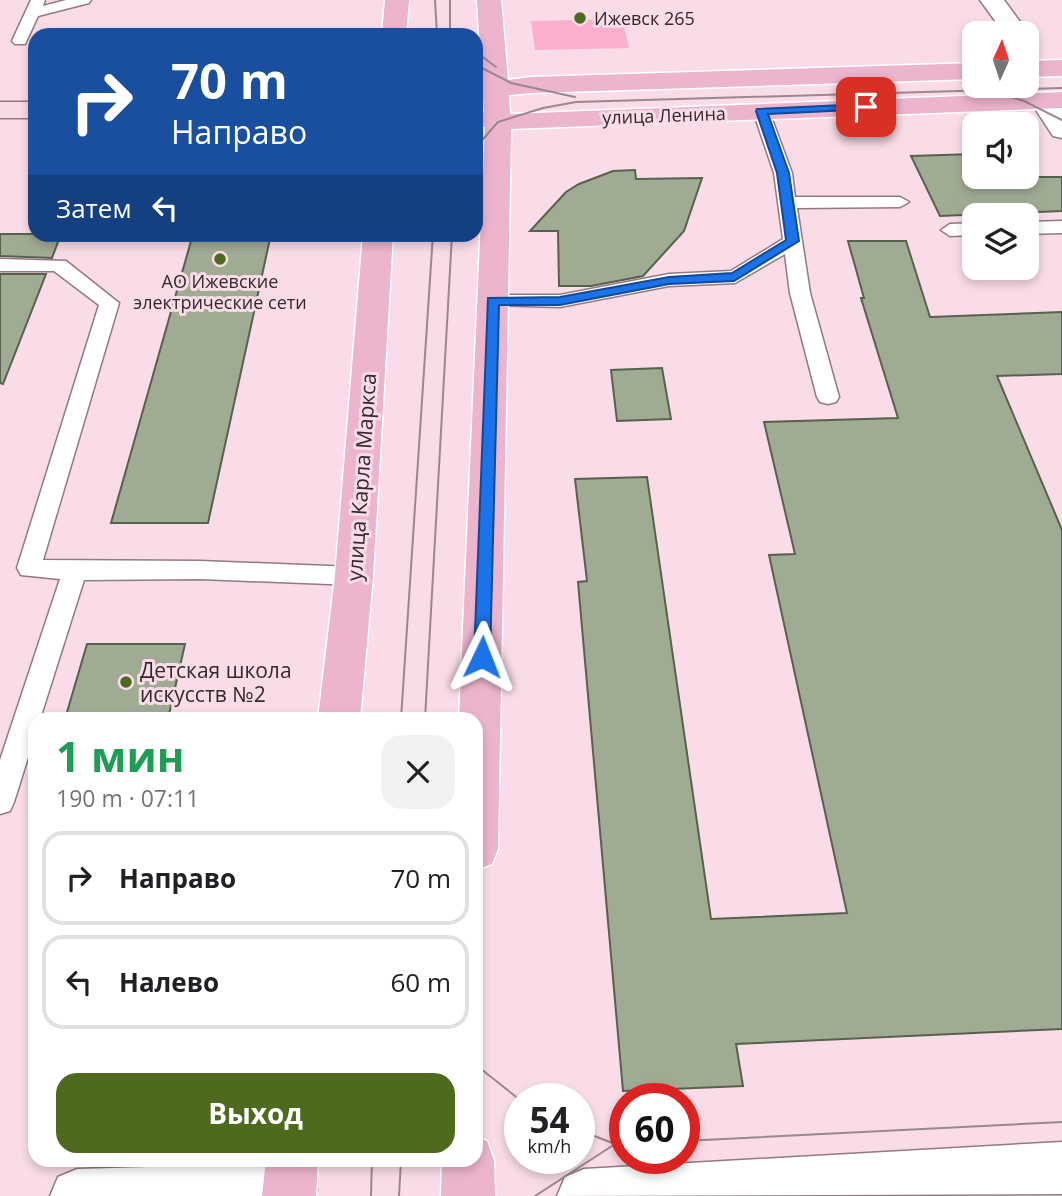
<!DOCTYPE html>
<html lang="ru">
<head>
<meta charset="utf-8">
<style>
  :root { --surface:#fff; --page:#f2f2f2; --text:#202124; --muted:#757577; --line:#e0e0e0; --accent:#4d6a1e }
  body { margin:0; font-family:"Open Sans",sans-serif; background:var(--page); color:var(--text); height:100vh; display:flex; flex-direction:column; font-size:26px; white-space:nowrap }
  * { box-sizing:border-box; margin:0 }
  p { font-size:23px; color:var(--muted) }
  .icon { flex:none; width:38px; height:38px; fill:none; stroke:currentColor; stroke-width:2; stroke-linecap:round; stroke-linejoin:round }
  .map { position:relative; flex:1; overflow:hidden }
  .sheet { position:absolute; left:28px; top:712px; width:455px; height:455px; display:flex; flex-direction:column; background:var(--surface); border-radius:21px; box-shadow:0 4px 10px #0003 }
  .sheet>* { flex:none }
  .hud { position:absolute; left:28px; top:28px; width:455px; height:214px; border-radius:21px; box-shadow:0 4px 10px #0003; background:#1a4fa0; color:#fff; overflow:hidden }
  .needle { width:46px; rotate:3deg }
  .fabs { position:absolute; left:962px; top:21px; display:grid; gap:14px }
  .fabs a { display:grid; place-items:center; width:77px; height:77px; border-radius:14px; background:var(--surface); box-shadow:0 4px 10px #0003; font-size:35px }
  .speed { position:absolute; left:504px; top:1083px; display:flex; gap:14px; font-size:35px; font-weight:700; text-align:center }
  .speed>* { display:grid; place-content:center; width:91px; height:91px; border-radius:50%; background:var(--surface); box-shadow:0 4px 10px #0003; line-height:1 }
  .speed small { font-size:18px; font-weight:400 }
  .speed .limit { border:10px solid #d22; background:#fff; color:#111 }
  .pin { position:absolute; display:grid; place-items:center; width:60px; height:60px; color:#fff; margin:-30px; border-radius:14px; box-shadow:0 4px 10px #0006 }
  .me { position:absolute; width:77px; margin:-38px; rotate:2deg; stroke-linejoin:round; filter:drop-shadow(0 0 5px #0008) }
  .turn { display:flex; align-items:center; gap:24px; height:147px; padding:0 28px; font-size:32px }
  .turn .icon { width:91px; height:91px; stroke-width:2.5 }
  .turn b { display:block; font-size:49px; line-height:60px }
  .then { display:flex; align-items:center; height:66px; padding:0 28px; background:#0003; gap:14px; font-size:26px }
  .round { display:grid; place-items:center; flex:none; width:74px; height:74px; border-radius:21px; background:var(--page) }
  .headline { display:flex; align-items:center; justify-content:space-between; height:119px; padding:0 28px }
  h1 { font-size:42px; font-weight:700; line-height:52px; color:#1e9e55 }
  .cta { display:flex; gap:14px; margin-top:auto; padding:14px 28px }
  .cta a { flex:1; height:80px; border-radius:21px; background:var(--accent); color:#fff; font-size:28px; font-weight:700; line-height:80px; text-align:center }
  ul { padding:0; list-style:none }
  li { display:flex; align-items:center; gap:21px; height:94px; margin:0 14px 10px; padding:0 14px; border:4px solid var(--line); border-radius:21px }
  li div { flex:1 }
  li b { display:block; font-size:26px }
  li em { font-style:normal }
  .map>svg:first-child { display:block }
  .green { fill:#fcaecd }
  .building { fill:#a0ab94; stroke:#58614d; stroke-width:2 }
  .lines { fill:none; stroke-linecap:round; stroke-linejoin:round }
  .lane-casing { stroke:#927983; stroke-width:3 }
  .street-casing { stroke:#927983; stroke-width:3 }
  .secondary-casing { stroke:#927983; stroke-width:3 }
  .primary-casing { stroke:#fff; stroke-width:3 }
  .lane { fill:#fff; fill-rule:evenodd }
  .street { fill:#fff; fill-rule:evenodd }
  .secondary { fill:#f6dae6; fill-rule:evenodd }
  .primary { fill:#ecb5cd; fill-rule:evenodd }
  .tram { stroke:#9b878f; stroke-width:2 }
  .route { fill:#1a73e8; stroke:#114b97; stroke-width:2 }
  .poi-dot { fill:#4d6a1e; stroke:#f9dce7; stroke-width:2.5 }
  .labels { text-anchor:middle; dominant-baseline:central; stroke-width:6; stroke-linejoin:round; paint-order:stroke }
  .far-poi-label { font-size:18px; fill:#33292d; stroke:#f9dce7; text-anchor:start }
  .far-street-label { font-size:18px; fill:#33292d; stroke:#f9dce7 }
  .street-label { font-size:21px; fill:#33292d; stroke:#f9dce7 }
  .poi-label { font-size:21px; fill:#33292d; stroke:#f9dce7; text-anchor:start }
</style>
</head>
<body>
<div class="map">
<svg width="1062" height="1196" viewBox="0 0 1062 1196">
  <rect width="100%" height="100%" fill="#f9dce7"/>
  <path class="green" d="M622 19 629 48 535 50 531 21Z"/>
  <g class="building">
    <path d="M975 154V177H1062V211L940 216 911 156Z"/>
    <path d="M635 170 636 179 702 178 684 231 643 276 591 286H559L558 231H530L566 192 579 184 613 171Z"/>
    <path d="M0 234H61L52 258 0 256Z"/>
    <path d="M193 234H271L208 523H111Z"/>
    <path d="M848 241H906L930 317 1062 312V374L997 376 1062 530V1029L736 1044 743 1086 623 1091 578 582 587 581 575 479 647 477 711 919 847 913 769 555 795 554 764 422 898 418 861 298H864Z"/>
    <path d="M0 274H46L3 384 0 383Z"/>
    <path d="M662 368 671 419 617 421 611 370Z"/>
    <path d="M87 644H185L168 719H65Z"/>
  </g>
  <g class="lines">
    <defs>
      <g id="lane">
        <path d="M31 0H45L43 6 66 0H91L89 3 38 16 25 44H15L12 41Z"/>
        <path d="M761 106 769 111 792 173 795 197H900L909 202 900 207 797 208 810 293 839 397 836 402 828 404 820 402 817 397 790 293 785 254 735 283 669 286 560 307 486 305 483 301 486 297 493 295H560L669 274 731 271 783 239 774 173 753 111Z"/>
        <path d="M1062 221V233L1027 234V222Z"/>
        <path d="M975 223V235L950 236 941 230 950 224Z"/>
        <path d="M0 259 66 261 119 303 43 560 200 561 354 567 363 569 366 576 363 583 354 585 200 579 84 580 40 719H35V735L14 802 10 811 0 814V760L60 579 21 575 17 568 99 305 54 271H0Z"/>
      </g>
      <g id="street">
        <path d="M980 0H1004L1026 30 1024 33H1004Z"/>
        <path d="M1043 93 1052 96 1062 110V138L1053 136 1030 101 1034 96Z"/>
        <path d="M1062 1142V1194L557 1196 565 1177 584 1169Z"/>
        <path d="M290 1163 309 1171 317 1190 314 1196H50L58 1177 77 1169Z"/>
      </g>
      <rect id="secondary" x="0" y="102" width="35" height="16"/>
      <g id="primary">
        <path d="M385 0H409L406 35H382Z"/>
        <path d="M477 0H501L508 80 531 77 975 63V79L531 93 509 95 510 114 1062 92V108L511 129 498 849 492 864 476 870V719H459L485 127 476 126V110L484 112 483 99 476 100V84L482 83Z"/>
        <path d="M1062 60V76L1027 77V61Z"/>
        <path d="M363 234H393L373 576 360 719H318L335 576Z"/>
        <path d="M476 1137 487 1141 494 1160 495 1196H441L442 1160H476Z"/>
        <path d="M266 1160H318L316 1196H262Z"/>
      </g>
    </defs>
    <use href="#lane" class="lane-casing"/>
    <use href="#street" class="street-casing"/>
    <use href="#secondary" class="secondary-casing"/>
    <use href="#primary" class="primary-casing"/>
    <use href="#lane" class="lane"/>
    <use href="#street" class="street"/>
    <use href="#secondary" class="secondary"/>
    <use href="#primary" class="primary"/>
    <g class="tram">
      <path d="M435 0 437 35"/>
      <path d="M450 0V35"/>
      <path d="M476 52 496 67"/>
      <path d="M476 65 511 83 575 97"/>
      <path d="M1001 94 1024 101 1062 120"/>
      <path d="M476 147 498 122 543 108 576 102 1062 88"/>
      <path d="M401 719 433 234"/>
      <path d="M425 719 452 234"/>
      <path d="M476 1065 520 1100"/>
      <path d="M579 1130 615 1144H622"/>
      <path d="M684 1141 1062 1122"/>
      <path d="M371 1196 372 1160"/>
      <path d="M399 1196 401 1160"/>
      <path d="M535 1196 615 1144"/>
    </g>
  </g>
  <path class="route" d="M866 104 870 105V109L768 114 789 173 799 241 734 281 669 284 560 305H499L490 657 488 662H476L474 657 488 298 560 297 669 277 732 273 786 240 777 173 756 111 757 109Z"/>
  <g class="poi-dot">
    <circle cx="580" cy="18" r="7"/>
    <circle cx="220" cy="259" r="7"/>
    <circle cx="126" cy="682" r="7"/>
  </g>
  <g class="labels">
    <g class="far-poi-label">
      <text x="594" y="18">Ижевск 265</text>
      <text x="220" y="281" text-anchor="middle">АО Ижевские<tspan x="220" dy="21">электрические сети</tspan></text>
    </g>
    <g class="far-street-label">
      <text transform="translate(664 115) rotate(-2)">улица Ленина</text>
    </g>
    <g class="street-label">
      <text transform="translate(361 477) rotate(-86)">улица Карла Маркса</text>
    </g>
    <g class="poi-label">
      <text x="140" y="670">Детская школа<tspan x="140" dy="24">искусств №2</tspan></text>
    </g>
  </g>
</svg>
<div class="fabs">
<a><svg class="needle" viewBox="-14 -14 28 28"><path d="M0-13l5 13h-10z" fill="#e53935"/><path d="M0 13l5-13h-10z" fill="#757577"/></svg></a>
<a><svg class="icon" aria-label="sound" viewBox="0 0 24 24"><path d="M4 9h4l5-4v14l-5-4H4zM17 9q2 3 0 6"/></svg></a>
<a><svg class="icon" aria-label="layers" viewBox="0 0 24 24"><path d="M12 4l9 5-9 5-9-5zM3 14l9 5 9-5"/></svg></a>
</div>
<div class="speed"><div>54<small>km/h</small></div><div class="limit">60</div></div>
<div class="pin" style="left:866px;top:107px;background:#d93025"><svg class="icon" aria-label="arrive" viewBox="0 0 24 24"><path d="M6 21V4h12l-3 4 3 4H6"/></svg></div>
<svg class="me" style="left:482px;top:657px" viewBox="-20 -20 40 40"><path d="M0-17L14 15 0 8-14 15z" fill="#1a73e8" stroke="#fff" stroke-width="4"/></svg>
<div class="hud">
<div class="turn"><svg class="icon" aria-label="right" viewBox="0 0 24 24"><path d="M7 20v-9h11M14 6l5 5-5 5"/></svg><div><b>70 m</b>Направо</div></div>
<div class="then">Затем<svg class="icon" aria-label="left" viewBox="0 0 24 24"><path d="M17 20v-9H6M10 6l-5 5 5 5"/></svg></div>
</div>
<section class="sheet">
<div class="headline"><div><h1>1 мин</h1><p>190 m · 07:11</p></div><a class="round"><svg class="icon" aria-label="close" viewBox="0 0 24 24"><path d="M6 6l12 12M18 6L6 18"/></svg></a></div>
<ul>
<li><svg class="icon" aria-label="right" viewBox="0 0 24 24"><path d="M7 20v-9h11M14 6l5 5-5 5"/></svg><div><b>Направо</b></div><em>70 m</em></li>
<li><svg class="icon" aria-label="left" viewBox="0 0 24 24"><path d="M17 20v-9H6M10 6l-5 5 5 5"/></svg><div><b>Налево</b></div><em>60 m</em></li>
</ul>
<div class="cta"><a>Выход</a></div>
</section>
</div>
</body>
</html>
